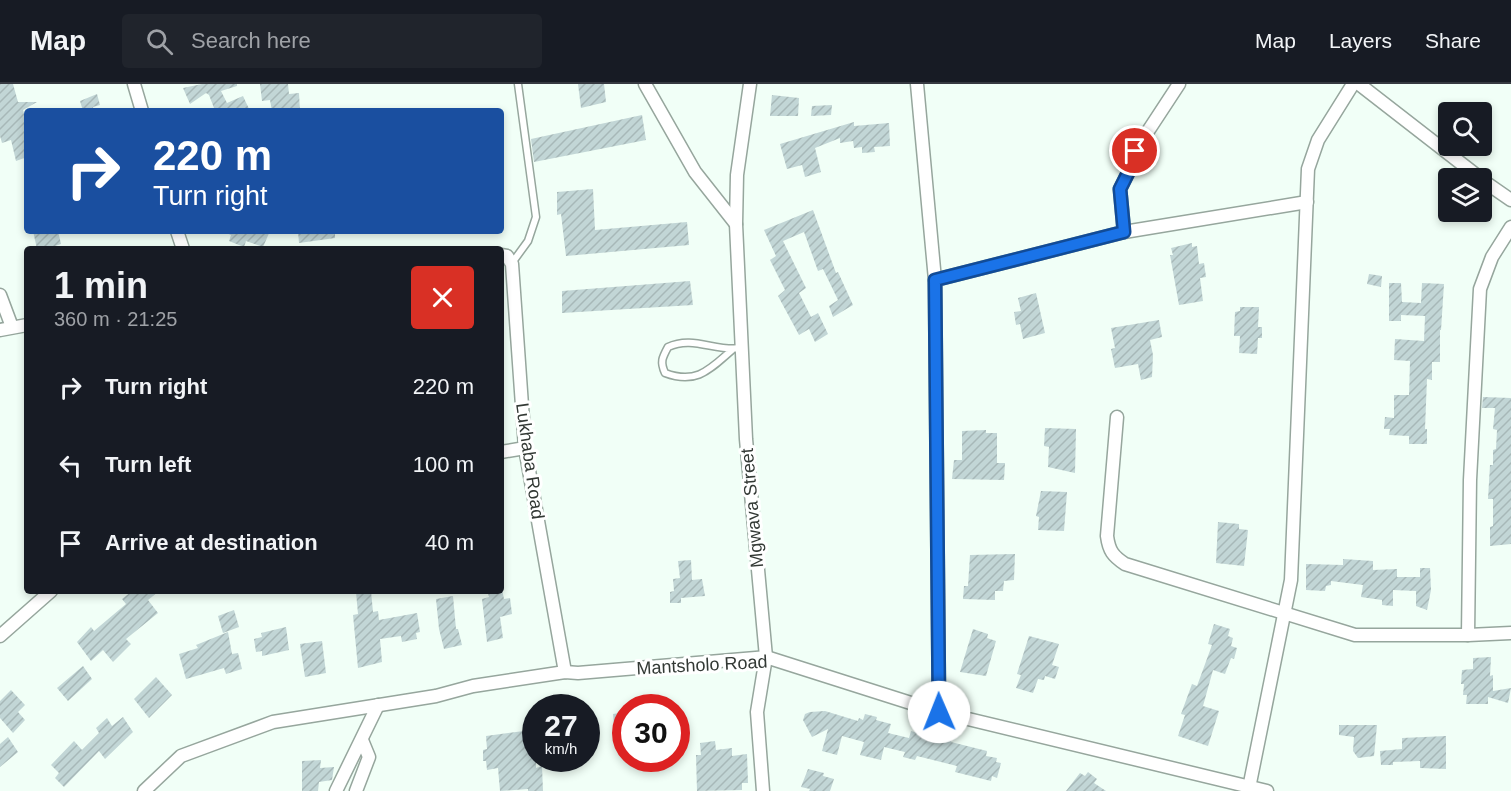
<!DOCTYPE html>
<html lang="en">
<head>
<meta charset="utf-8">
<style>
  :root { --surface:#171b24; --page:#20242c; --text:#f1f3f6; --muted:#9ea1a6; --line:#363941 }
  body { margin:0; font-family:Arial,sans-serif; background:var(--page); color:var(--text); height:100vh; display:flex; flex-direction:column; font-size:22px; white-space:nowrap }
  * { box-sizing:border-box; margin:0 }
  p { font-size:20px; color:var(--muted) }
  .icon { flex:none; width:33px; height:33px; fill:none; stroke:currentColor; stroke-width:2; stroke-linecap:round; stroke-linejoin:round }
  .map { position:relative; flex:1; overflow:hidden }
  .side { position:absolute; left:24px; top:162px; width:480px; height:348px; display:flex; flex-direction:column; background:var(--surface); border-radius:6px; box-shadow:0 3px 9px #0003 }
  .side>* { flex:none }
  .banner { position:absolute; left:24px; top:24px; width:480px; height:126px; border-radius:6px; box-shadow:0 3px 9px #0003; background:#1a4fa0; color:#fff; overflow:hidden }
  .tools { position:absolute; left:1438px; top:18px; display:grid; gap:12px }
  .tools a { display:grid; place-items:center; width:54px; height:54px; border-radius:6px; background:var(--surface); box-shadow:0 3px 9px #0003; font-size:30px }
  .speed { position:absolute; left:522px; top:610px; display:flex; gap:12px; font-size:30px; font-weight:700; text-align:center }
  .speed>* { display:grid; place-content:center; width:78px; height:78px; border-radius:50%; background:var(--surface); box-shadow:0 3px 9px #0003; line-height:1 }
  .speed small { font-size:15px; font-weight:400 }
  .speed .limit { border:9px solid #d22; background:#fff; color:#111 }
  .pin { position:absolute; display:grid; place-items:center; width:51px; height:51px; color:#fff; margin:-26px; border:3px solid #fff; border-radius:50%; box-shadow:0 2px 6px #0007 }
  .me { position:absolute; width:66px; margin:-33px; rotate:359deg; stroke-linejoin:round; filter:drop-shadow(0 0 4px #0008) }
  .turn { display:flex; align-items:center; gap:21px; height:126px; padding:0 30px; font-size:27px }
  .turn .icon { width:78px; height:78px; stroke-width:2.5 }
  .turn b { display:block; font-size:42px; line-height:51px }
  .round { display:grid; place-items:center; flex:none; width:63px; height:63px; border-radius:6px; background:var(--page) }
  .head { display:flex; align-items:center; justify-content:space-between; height:102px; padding:0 30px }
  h1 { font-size:36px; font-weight:800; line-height:45px }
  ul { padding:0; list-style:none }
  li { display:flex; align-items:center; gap:18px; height:78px; padding:0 30px }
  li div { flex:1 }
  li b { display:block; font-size:22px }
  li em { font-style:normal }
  header { display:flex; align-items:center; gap:36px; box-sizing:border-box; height:84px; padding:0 30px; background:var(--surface); border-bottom:2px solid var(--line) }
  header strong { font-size:28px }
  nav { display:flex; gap:33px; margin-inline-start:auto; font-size:21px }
  .search { width:420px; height:54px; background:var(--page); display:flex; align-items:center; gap:15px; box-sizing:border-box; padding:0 21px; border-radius:6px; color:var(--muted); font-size:22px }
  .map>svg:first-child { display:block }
  .building { fill:url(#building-hatch) }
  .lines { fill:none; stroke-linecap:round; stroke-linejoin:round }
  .service-casing { stroke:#96a69d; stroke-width:9 }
  .minor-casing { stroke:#96a69d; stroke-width:15 }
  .service { stroke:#fff; stroke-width:6 }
  .minor { stroke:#fff; stroke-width:12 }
  .route-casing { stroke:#114b97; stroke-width:15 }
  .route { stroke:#1a73e8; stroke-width:10 }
  .labels { text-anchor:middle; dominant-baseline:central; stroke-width:6; stroke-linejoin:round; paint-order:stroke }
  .street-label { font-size:18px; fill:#333935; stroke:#fff }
</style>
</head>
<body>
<header>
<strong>Map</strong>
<div class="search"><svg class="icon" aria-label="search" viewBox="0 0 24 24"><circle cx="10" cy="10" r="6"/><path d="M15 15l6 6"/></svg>Search here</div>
<nav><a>Map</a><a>Layers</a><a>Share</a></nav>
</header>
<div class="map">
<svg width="1511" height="707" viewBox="0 0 1511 707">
  <defs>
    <pattern id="building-hatch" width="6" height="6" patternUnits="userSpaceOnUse" patternTransform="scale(1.5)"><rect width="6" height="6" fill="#c2d6d6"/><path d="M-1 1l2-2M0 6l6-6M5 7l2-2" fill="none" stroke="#a7b8b8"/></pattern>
  </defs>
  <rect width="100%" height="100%" fill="#f1fff7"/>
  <g class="building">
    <path d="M0 0H13L18 18H37L23 26 27 43V73L16 77 11 56 2 59 0 52Z"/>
    <path d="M202 0H237V2L221 7 227 19 243 12 250 27H207L214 24 209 11 206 9 190 20 183 4Z"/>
    <path d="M260 0H288L289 10 299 9 300 27H272L270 16 262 17Z"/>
    <path d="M578 0H604L606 18 581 24Z"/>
    <path d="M97 10 100 21 93 23 94 27H83L80 17Z"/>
    <path d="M772 11 799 14 798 32H770Z"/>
    <path d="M832 21 831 31 811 32 812 22Z"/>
    <path d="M642 31 646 56 534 78 531 55Z"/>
    <path d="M854 38V42L889 39 890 62 874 63 875 68 862 69V63L854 64 853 57 840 59V54L815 64 821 88 805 93 802 81 787 85 780 60Z"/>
    <path d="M593 105 595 146 687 138 689 161 566 172 561 130 557 131V108Z"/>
    <path d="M813 126 836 189 838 188 853 221 833 233 829 222 838 216 823 185 818 187 804 148 783 157 806 204 799 209 811 233 818 229 828 250 815 258 809 245 799 251 778 212 785 206 770 176 776 172 764 146Z"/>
    <path d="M33 147H58L61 160 46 165H37Z"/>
    <path d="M222 147H270L263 163 246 157 244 163 229 157 231 151Z"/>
    <path d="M298 147H335V154L299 159Z"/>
    <path d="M1192 159V163L1197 162 1199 180 1204 179 1206 193 1200 194 1203 217 1179 221 1170 171H1173L1171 164Z"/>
    <path d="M1369 190 1382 192 1381 203 1367 200Z"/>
    <path d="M690 197 693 221 562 229V207Z"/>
    <path d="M1389 199H1401L1402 218 1421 219 1422 199 1444 200 1441 246H1440V278H1432V296L1427 295 1425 345H1427V360H1409V352L1389 351 1390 345H1384L1385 333 1394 334V311H1409L1410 277 1394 276 1395 255 1424 257 1425 232 1401 231V237H1389Z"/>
    <path d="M1036 209 1045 249 1023 255 1020 240 1016 241 1014 228 1021 227 1018 214Z"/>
    <path d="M1240 223H1259L1258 243H1262V254H1258L1257 270 1239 269 1240 252H1234L1235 228 1240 227Z"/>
    <path d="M1159 236 1162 253 1150 256 1153 271 1152 293 1141 296 1138 280 1115 284 1111 265 1115 264 1111 244Z"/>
    <path d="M1483 313 1511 314V460L1490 462V443L1493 442V415H1488L1490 381H1493V366L1496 365 1497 346 1493 345 1495 324H1482Z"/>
    <path d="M1045 344 1076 345 1075 389 1048 383 1049 363 1044 362Z"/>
    <path d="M986 346V349H997V379H1005L1004 396 952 395 954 376H962V347Z"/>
    <path d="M1041 407 1067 408 1064 447 1038 446 1039 433 1036 432Z"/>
    <path d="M1218 438 1239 440V445L1248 446 1244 482 1216 479Z"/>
    <path d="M1015 470 1014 496 1004 497 1003 507H995V516L963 515 964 502H968L970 471Z"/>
    <path d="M1343 475 1373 477V486L1397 485V493H1420V484H1430L1431 506 1427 526 1416 522V507L1393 506V522L1382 521V516L1361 513 1363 501 1331 497V501L1326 502 1325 507 1306 506V480L1343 481Z"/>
    <path d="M691 476 692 496 702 495 705 512 681 514V519H670V508L674 507 673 495 680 494 678 477Z"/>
    <path d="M502 505 504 515 510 514 512 530 500 533 503 554 487 558 482 515 489 513 488 509Z"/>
    <path d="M132 507H159L148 516 158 529 126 555 131 560 113 578 103 566 91 577 77 558 91 543 94 547 126 520 122 515Z"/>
    <path d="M371 507 373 528 378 527 379 536 417 529 420 548 416 549 417 555 402 558 401 552 380 555 382 578 358 584 353 531 358 530 356 508Z"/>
    <path d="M453 512 456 545H458L462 561 444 565 439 545 436 515Z"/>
    <path d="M234 526 239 543 223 549 218 532Z"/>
    <path d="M1214 540 1230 545 1228 552 1233 554 1231 562 1237 564 1234 575 1231 574 1225 590 1213 586 1203 622 1219 627 1208 662 1178 652 1185 631 1181 630 1192 600 1197 602 1212 561 1208 560Z"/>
    <path d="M286 543 289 566 262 572V567L256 568 254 555 262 553 261 549Z"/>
    <path d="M973 545 988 550 987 554 996 557 986 592 960 588Z"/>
    <path d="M228 548 232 570 238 569 242 585 226 590 224 584 186 595 179 570 198 564 196 561Z"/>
    <path d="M1029 552 1059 560 1052 581 1059 583 1055 595 1045 592 1044 596 1038 595 1033 609 1016 604 1021 591 1017 590Z"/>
    <path d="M322 557 326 589 305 593 300 560Z"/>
    <path d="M1491 573 1490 592 1493 591V607L1511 604 1508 619 1488 613V620H1466L1467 611H1463L1464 600H1461L1462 586 1473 585V574Z"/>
    <path d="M83 582 92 595 68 617 57 604Z"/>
    <path d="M156 593 172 611 149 634 134 615Z"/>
    <path d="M11 606 25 621 18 628 25 636 13 649 0 634V617Z"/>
    <path d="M825 627 858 637 859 634 863 636 865 630 877 633 876 636 891 640 888 649 909 654 911 647 939 655 940 653 952 655 951 658 987 667 986 672 997 674 996 678 1001 679 997 694 992 692 991 697 955 688 957 682 917 672 915 676 903 673 905 668 884 663 881 676 860 671 864 658 842 652 837 671 822 667 828 645 812 653 803 636 805 630 810 628Z"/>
    <path d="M626 628V660L616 662 613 630Z"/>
    <path d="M123 633 133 648 105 675 99 667 64 703 55 694 59 689 51 681 74 657 82 666 99 649 96 644 107 634 112 642Z"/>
    <path d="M1339 641H1377L1374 672 1358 674 1353 667 1354 653 1339 651Z"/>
    <path d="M536 643V684L542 682 543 707H528V705L500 707 498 684 487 686 486 677H483V666L487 665 486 652 524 647V645Z"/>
    <path d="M1446 652V685L1420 684V677L1393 678V681H1381L1380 667 1402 665V654Z"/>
    <path d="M8 653 18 668 0 683V660Z"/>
    <path d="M715 657 716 666 732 664V672L747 670 748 699H742V706L697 707 696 671H701L700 659Z"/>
    <path d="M321 676 320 684 334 683 332 696 319 698 318 707H302V677Z"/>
    <path d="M808 685 824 689 823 692 834 695 830 707H809L810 705 801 703Z"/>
    <path d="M1088 688 1097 695 1094 699 1106 707H1066L1080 689 1085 692Z"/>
  </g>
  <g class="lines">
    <defs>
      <g id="service">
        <path d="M512 179 528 157 536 133 518 0"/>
        <path d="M732 266C710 285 697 301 665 289 660 278 662 274 668 263 693 251 715 268 741 264"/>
      </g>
      <g id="minor">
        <path d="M134 0 142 27"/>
        <path d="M645 0 695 88 736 140"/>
        <path d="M750 0 737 91 736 140 746 355 766 573 757 628 763 707"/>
        <path d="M917 0 935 196 939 628"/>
        <path d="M1359 0 1480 94"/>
        <path d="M1482 96 1511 116"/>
        <path d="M177 147 183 165"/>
        <path d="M1124 148 1120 105 1129 87 1135 67 1179 0"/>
        <path d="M501 171 507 172 512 180 525 364 565 588"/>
        <path d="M935 196 1124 148 1307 118"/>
        <path d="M0 211 12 243"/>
        <path d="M0 246 27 241"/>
        <path d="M1117 333 1107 452C1109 467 1113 472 1125 480L1355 551H1468L1511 549"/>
        <path d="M501 368 525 364"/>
        <path d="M1468 551 1470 396 1480 205 1492 173 1511 143"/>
        <path d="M0 552 51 507"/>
        <path d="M1249 704 1291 496 1308 85 1318 56 1353 0"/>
        <path d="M144 707 181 672 273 638 436 612 473 602 565 588 578 589 766 573 939 628 1267 707"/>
        <path d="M336 707 378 621"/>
        <path d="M356 707 369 673 362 656"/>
      </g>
    </defs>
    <use href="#service" class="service-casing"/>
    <use href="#minor" class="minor-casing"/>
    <use href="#service" class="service"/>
    <use href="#minor" class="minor"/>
  </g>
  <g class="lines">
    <defs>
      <path id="route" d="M939 628 935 196 1124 148 1120 105 1129 87 1135 67"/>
    </defs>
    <use href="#route" class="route-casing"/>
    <use href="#route" class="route"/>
  </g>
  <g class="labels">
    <g class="street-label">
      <text transform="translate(530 377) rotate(82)">Lukhaba Road</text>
      <text transform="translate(752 424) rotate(-95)">Mgwava Street</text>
      <text transform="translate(702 581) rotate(-3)">Mantsholo Road</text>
    </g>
  </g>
</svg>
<div class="tools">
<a><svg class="icon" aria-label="search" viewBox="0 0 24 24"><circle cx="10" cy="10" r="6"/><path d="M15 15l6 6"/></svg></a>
<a><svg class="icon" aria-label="layers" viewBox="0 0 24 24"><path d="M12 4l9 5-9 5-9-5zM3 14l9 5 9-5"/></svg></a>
</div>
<div class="speed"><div>27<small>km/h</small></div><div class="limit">30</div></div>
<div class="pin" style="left:1135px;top:67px;background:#d93025"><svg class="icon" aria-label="arrive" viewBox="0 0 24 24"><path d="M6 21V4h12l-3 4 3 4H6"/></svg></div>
<svg class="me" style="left:939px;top:628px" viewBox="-20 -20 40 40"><circle r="19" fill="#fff"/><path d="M0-13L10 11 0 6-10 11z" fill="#1a73e8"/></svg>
<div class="banner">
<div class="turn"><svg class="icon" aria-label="right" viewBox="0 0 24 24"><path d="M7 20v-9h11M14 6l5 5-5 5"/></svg><div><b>220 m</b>Turn right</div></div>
</div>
<section class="side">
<div class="head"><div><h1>1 min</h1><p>360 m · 21:25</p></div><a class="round" style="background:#d93025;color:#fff"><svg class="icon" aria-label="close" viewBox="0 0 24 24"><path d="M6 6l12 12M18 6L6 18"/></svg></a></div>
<ul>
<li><svg class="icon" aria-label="right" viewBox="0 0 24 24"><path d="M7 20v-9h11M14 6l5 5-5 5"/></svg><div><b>Turn right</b></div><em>220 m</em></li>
<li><svg class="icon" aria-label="left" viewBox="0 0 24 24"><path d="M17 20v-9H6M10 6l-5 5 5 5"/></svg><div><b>Turn left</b></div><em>100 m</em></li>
<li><svg class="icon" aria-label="arrive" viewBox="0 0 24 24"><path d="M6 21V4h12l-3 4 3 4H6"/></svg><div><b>Arrive at destination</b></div><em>40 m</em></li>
</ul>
</section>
</div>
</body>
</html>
